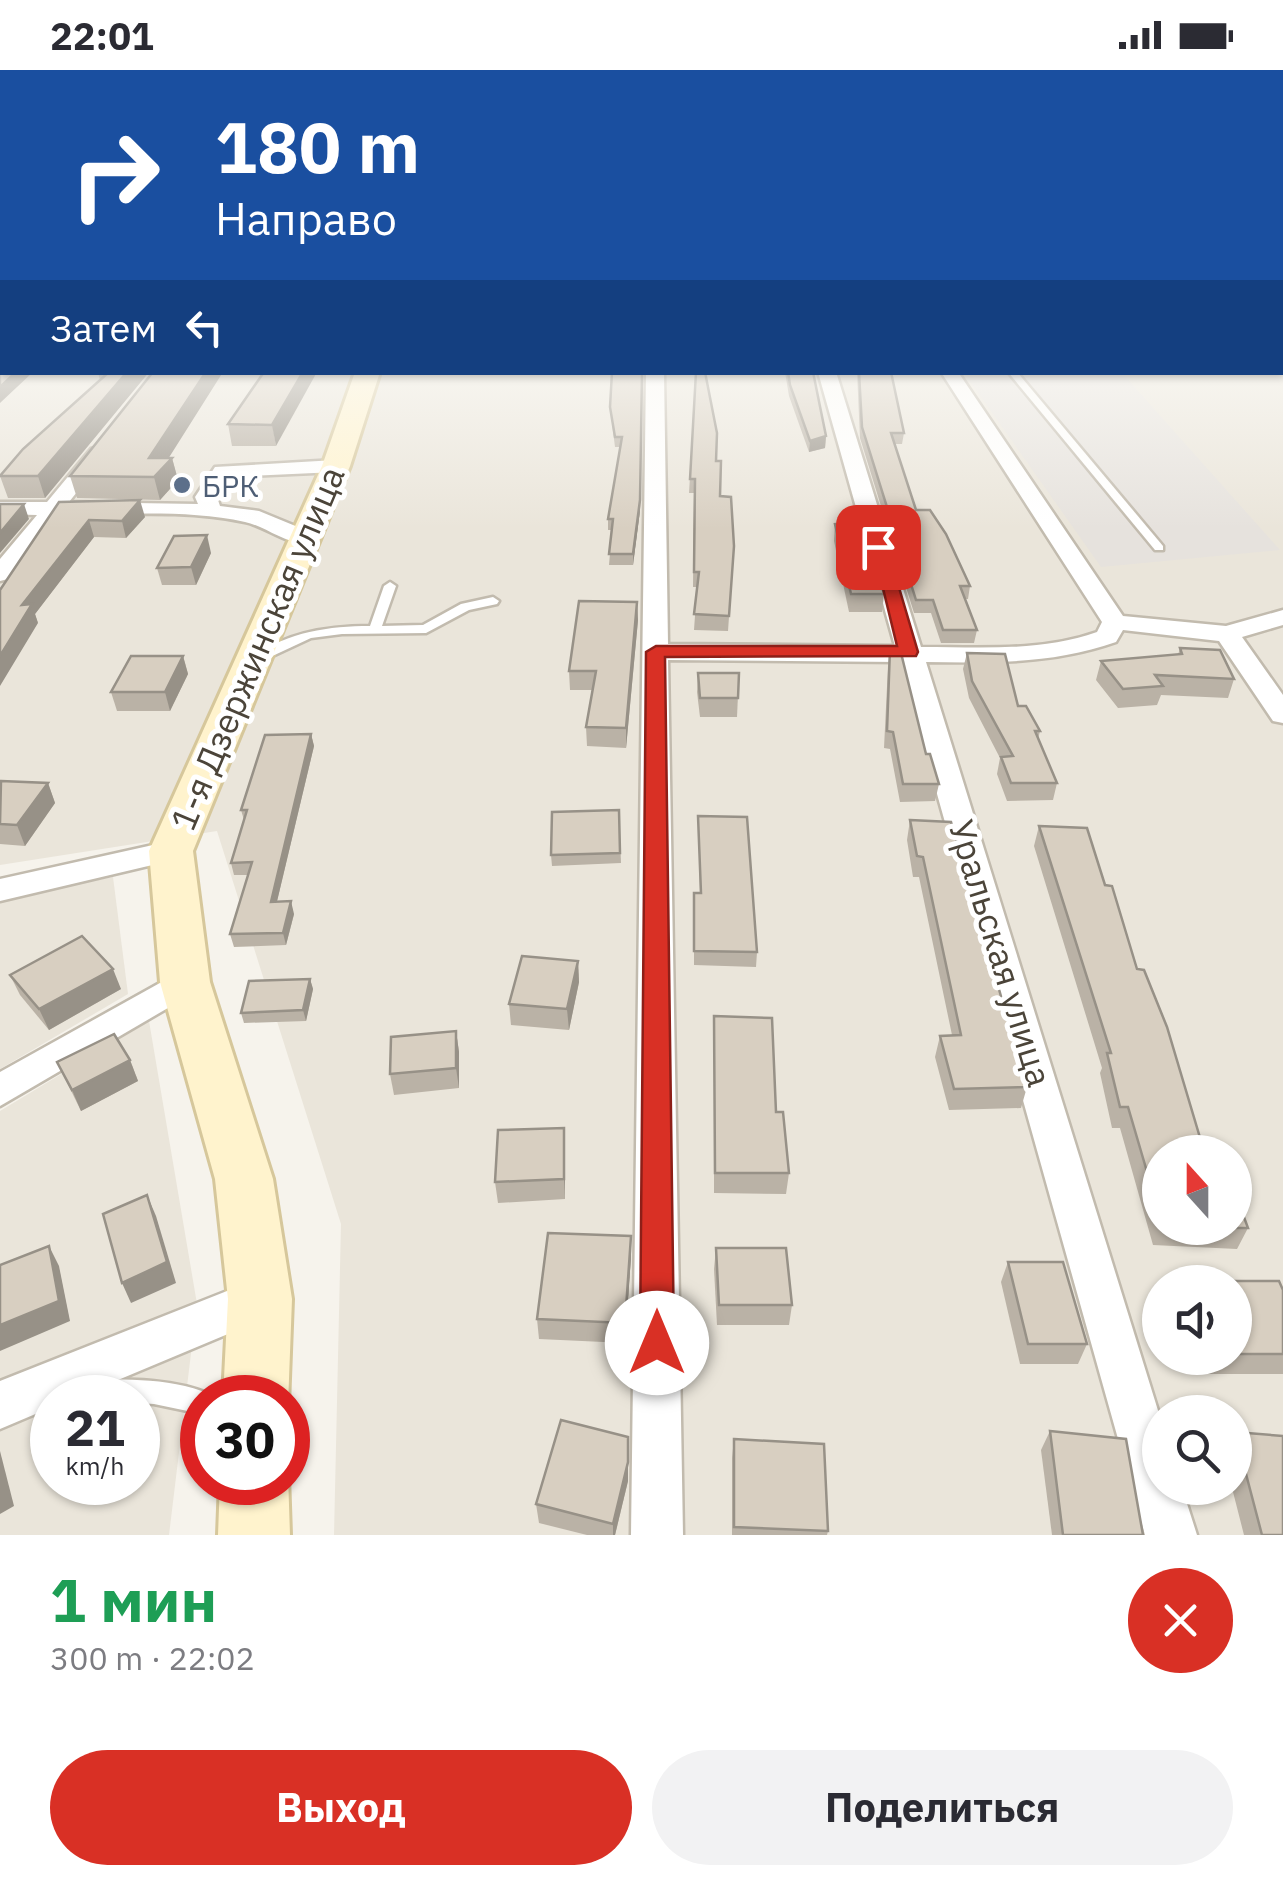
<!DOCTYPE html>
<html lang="ru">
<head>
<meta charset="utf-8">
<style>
  :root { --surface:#fff; --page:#f2f2f3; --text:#2b2b33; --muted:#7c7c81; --accent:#d93025 }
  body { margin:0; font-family:"IBM Plex Sans",sans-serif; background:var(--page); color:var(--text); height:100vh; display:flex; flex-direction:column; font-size:38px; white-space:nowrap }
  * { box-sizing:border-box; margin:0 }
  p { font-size:32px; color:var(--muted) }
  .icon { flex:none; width:55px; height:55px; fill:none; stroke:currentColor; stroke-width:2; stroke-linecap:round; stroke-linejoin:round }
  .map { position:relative; height:1465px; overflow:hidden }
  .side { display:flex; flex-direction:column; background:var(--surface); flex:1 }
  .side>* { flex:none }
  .guide { position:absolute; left:0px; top:0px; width:1285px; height:305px; box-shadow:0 2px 8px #0004; background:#1a4fa0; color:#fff; overflow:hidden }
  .needle { width:65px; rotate:339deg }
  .tools { position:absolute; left:1142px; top:1065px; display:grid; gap:20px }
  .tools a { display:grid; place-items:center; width:110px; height:110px; border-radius:50%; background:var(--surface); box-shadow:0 2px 8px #0004; font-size:50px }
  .speed { position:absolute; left:30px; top:1305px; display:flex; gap:20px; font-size:50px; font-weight:700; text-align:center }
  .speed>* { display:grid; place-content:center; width:130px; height:130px; border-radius:50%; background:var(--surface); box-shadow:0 2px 8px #0004; line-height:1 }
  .speed small { font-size:25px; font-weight:400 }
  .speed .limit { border:15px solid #d22; background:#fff; color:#111 }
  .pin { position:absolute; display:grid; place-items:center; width:85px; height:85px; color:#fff; margin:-42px; border-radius:20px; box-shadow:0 5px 15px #0006 }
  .me { position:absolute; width:110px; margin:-55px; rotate:0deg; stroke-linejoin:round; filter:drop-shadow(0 0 8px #0008) }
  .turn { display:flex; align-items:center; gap:35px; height:210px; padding:0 50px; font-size:45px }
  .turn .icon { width:130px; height:130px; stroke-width:2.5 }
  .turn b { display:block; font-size:70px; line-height:85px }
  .then { display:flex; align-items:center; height:95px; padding:0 50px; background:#0003; gap:20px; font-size:38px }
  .round { display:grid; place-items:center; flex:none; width:105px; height:105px; border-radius:52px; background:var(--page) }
  .overview { display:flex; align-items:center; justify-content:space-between; height:170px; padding:0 50px }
  h1 { font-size:60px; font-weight:700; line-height:75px; color:#1e9e55 }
  .primary-button { display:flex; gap:20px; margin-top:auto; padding:20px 50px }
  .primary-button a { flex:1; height:115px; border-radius:60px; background:var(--accent); color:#fff; font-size:40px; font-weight:700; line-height:115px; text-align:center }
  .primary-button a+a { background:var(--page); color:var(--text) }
  .status { display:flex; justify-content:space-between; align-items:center; height:70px; padding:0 50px; background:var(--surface); direction:ltr }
  .status svg { height:28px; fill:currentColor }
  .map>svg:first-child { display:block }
  .residential { fill:#eae5da; fill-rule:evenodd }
  .industrial { fill:#e6e2dd }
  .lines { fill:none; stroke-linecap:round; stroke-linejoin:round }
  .lane-casing { stroke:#c2bbae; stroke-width:5 }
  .street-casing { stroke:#c2bbae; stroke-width:5 }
  .secondary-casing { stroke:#d6c79b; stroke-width:6 }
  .lane { fill:#fff; fill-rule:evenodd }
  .street { fill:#fff; fill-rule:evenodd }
  .secondary { fill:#fff3cd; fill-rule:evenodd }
  .wall { fill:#bab2a6 }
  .shaded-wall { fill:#979187 }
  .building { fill:#d8cfc1; stroke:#979187; stroke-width:2.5 }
  .route { fill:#d93025; stroke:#8d1f18; stroke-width:2.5 }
  .service-dot { fill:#5c6f8a; stroke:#fff; stroke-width:4 }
  .labels { text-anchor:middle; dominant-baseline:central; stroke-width:10; stroke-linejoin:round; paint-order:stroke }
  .far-service-label { font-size:30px; fill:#4e5e75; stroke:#fff; text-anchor:start }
  .street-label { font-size:35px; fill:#4b4439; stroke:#fff }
</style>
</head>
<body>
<div class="status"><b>22:01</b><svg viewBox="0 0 49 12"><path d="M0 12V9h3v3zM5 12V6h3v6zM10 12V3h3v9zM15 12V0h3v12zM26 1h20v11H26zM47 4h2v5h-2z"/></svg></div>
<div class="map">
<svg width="1283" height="1465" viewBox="0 0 1283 1465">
  <rect width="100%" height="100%" fill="#f6f3ec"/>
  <g class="residential">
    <path d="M0 253 2 302H1282L1283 253V1465H334L341 1154 217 761 0 795ZM1160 1082H1235V1158H1160ZM1160 1212H1235V1288H1160ZM1160 1342H1235V1418H1160Z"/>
    <path d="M113 807 128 924 0 999V830Z"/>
    <path d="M149 951 197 1234 169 1465H0V1041ZM52 1328H138V1412H52Z"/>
  </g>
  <path class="industrial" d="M964 303H1122L1280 480 1101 497Z"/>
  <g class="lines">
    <defs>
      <g id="lane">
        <path d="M1008 302H1017L1163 476V480H1155Z"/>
        <path d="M390 512 396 516 382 556 423 555 461 534 493 527 499 531 497 534 469 540 426 563 342 564 311 568 266 589H256L255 586C287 562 330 556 370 556L384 516Z"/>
        <path d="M70 1309C116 1310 167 1306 210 1324L212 1328H202V1344L154 1334 138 1333V1328H61L58 1321 62 1313Z"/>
      </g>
      <g id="street">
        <rect x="1282" y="267" width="1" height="10"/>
        <path d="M646 302H664L668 574 895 576 818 302H836L921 577C979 577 1041 582 1097 562L1102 552 941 302H958L1123 546 1226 556 1283 540V555L1242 567 1283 625V653L1273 651 1219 571 1123 560 1116 572C1054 594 991 593 926 592L1160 1347V1418H1182L1197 1465H1145L900 592 668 590 683 1465H631Z"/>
        <path d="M98 377 108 383 69 432 198 434 195 427 215 397 336 390 346 396 336 402 229 407 217 427 220 436 259 441 310 462V472C288 477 266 456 245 452 185 439 120 445 59 445L8 509 0 511V489L37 445 0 444V432H47L91 379Z"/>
        <path d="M171 771 182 774 187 781 182 788 0 831V809Z"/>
        <path d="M185 899 197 903 203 912 197 921 0 1036V1002Z"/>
        <path d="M260 1208 276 1214 282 1229 276 1244 75 1328H52V1337L0 1359V1311Z"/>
      </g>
      <g id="secondary">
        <path d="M355 302H380L350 396 193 781 210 912 273 1109 292 1229 288 1335V1328H223L228 1229 215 1109 160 912 149 781 322 396Z"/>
        <path d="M288 1405 290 1465H218L220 1412H288Z"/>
      </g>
    </defs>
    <use href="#lane" class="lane-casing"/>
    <use href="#street" class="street-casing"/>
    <use href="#secondary" class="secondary-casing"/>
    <use href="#lane" class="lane"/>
    <use href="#street" class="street"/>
    <use href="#secondary" class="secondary"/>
  </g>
  <g class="wall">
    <path d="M98 302H149L45 428H8L0 406 100 311Z"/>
    <path d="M264 302 276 376H232L228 354Z"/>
    <path d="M642 302 640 441 633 495H609L612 460H608V449L620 377H615L610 337Z"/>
    <path d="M696 302 716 391 720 426 734 476 728 561 694 560 697 517H693L694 423H689Z"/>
    <path d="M785 302H813L826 366 825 378 809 382 789 326Z"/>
    <path d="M857 302H891L904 363 902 374H895L916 440 970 516 968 529H965L977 560 974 573H941L931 543H914L860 368Z"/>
    <path d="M172 388 178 410 160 430 77 428 70 406Z"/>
    <path d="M59 432 145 447 126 468 94 467 35 544 38 553 0 520Z"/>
    <path d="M835 454 884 524 882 542H849L834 471Z"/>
    <path d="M211 483 196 515H162L157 498Z"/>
    <path d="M637 532 638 550 626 678 587 676 586 657 593 620H570L569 601Z"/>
    <path d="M1180 578 1234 609 1228 628 1161 625 1157 635 1118 638 1096 610 1101 591 1178 585Z"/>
    <path d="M890 579 926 684 939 714 935 731 900 732 890 679 884 678 888 596Z"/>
    <path d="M967 583 1040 661 1038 669 1057 713 1053 730 1007 731 997 704 1000 688 969 628 963 599Z"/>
    <path d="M183 586 188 604 170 641H117L111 622Z"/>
    <path d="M698 603H739L737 647H700L697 622Z"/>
    <path d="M311 664 314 676 277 831 294 844 286 875 234 877 230 864 248 805H234L231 793 244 750 241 740Z"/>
    <path d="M0 712 48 713 55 733 25 776 0 774Z"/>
    <path d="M619 740 621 793 552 796 551 785Z"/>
    <path d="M698 746 757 882 756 897 694 895V823H700Z"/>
    <path d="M910 750 1027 1017 1021 1038 949 1040 935 987 940 966 952 965 919 807H913L907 770Z"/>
    <path d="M1039 756 1160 1082V1158H1248L1237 1179 1153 1175 1120 1058H1112L1100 1003 1102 998 1034 776Z"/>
    <path d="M578 891 579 912 569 960 511 955 509 934Z"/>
    <path d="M10 905 121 919 49 960 20 925Z"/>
    <path d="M310 909 313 919 306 951 244 953 241 943Z"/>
    <path d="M714 946 776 1042 789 1103 786 1124 714 1123Z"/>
    <path d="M456 961 459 982V1018L394 1025 390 1004Z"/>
    <path d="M130 990 138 1011 81 1041 57 992Z"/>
    <path d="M564 1058 565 1129 498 1133 495 1112Z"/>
    <path d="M716 1178 792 1235 789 1255H717L714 1199Z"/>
    <path d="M631 1187 625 1273 539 1269 537 1249Z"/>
    <path d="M1008 1192 1087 1274 1078 1294H1020L1001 1212Z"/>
    <path d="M1189 1211H1279L1283 1220V1304H1204L1198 1288H1235V1212H1188Z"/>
    <path d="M1050 1361 1143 1465H1052L1041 1380Z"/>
    <path d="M1235 1362 1283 1465H1244L1232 1418H1235Z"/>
    <path d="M734 1369 828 1461 827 1465H732V1388Z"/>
    <path d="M628 1411 615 1465H587L539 1453 536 1434Z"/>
  </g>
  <g class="shaded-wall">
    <path d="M16 302H33L0 333V317Z"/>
    <path d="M127 302H149L45 428 38 406Z"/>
    <path d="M206 302H223L163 397 172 388 178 410 160 430 149 388Z"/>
    <path d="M303 302H317L276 376 272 355Z"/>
    <path d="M642 302 640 441 633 495V484Z"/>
    <path d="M826 366 825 378 809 382 810 371Z"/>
    <path d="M140 430 145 447 126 468 122 451Z"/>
    <path d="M24 434 29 449 0 483V463Z"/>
    <path d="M89 450 94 467 35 544 38 553 0 616V586L22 535Z"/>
    <path d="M207 465 211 483 196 515 191 497Z"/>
    <path d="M637 532 638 550 626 678V658Z"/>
    <path d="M183 586 188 604 170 641 165 622Z"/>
    <path d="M311 664 314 676 274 844 271 832Z"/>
    <path d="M48 713 55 733 25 776 17 755Z"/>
    <path d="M291 831 294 844 286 875 283 863Z"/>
    <path d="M578 891 579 912 569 960 567 939Z"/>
    <path d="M113 899 121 919 49 960 39 939Z"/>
    <path d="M310 909 313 919 306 951 303 940Z"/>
    <path d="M456 961 459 982V1018L456 998Z"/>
    <path d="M130 990 138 1011 81 1041 72 1020Z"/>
    <path d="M564 1058 565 1078V1129L564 1109Z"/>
    <path d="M147 1125 156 1146 176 1213 131 1233 122 1213Z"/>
    <path d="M631 1166V1187L625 1273V1253Z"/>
    <path d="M49 1176 59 1196 70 1251 0 1281V1255Z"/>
    <path d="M628 1367V1411L615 1465H613V1454Z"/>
    <path d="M0 1381 14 1436 0 1444Z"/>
  </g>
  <g class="building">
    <path d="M0 253H2V302H16L0 317Z"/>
    <path d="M109 302H127L38 406H0L23 379Z"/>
    <path d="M153 302H206L149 388H172L154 407 70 406Z"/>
    <path d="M264 302H303L272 355 228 354Z"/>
    <path d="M612 302H642L640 430 633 484H609L613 449H608L622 367H615L610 337Z"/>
    <path d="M696 302H705L717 363 716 391H721L720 426 731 427 734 476 729 546 694 544 699 502H694L695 409H690Z"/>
    <path d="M788 302H813L826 366 810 371 790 315Z"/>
    <path d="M859 302H891L904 363H891L916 440H930L946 464 970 516H960L977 560H943L933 530H916L862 357Z"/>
    <path d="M140 430 122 451 89 450 22 535 32 534 0 586V520L59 432Z"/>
    <path d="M0 434H24L0 463Z"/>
    <path d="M863 451 884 524H851L835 454Z"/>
    <path d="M207 465 191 497 157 498 174 466Z"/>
    <path d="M579 531 637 532 626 658 586 657 596 601H569Z"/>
    <path d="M1180 578 1220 580 1234 609 1155 605 1163 616 1123 619 1101 591 1182 584Z"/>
    <path d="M890 579H900L926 684H930L939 714H903L893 662 887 661Z"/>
    <path d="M967 583 1005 584 1018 636H1026L1040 661H1035L1057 713H1011L1001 687 1013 686 972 611Z"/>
    <path d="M131 586H183L165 622H111Z"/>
    <path d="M698 603H739L738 628H700Z"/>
    <path d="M311 664 271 832 291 831 283 863 230 864 252 792 231 793 247 740H241L265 665Z"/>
    <path d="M1 711 48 713 17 755 0 754Z"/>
    <path d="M619 740 620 783 551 785 552 742Z"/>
    <path d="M698 746 747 747 757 882 694 881V823H701Z"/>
    <path d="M910 750 951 752 1027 1017 954 1019 940 966 961 965 923 787 917 786Z"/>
    <path d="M1039 756 1087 758 1105 815 1112 816 1137 899 1144 900 1167 957 1204 1081H1220L1221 1082H1160V1146L1128 1037H1120L1107 983H1111Z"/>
    <path d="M82 866 113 899 39 939 10 905Z"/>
    <path d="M522 886 578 891 567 939 509 934Z"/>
    <path d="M310 909 303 940 241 943 249 911Z"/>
    <path d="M714 946 772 948 776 1042H783L789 1103H715Z"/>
    <path d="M456 961V998L390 1004 391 967Z"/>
    <path d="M114 964 130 990 72 1020 57 992Z"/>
    <path d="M564 1058V1109L495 1112 498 1060Z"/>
    <path d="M1235 1123 1248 1158H1228H1235Z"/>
    <path d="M147 1125 167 1192 122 1213 103 1144Z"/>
    <path d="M548 1163 631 1166 625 1253 537 1249Z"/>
    <path d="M49 1176 59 1231 0 1255V1195Z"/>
    <path d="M716 1178H786L792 1235H719Z"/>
    <path d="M1008 1192H1063L1087 1274H1028Z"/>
    <path d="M1189 1211H1279L1283 1220V1284H1235V1212H1189Z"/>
    <path d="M561 1350 628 1367V1392L613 1454 536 1434Z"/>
    <path d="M1050 1361 1126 1369 1143 1465H1063Z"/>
    <path d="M1235 1362 1283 1366V1465H1262Z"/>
    <path d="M734 1369 824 1374 828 1461 734 1457Z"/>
  </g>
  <linearGradient id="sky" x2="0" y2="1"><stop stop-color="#8fc1ec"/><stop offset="0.55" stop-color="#fbfaf6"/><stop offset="1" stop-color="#fbfaf6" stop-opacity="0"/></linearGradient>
  <rect width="1283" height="459" fill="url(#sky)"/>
  <path class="route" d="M872 473 887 477 918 582 916 586 665 587 674 1273 669 1285 657 1290 645 1285 640 1273 646 582 656 576H897Z"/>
  <circle class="service-dot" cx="182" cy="415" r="10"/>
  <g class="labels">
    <g class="far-service-label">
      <text x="202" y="415">БРК</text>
    </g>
    <g class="street-label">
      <text transform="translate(257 578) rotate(-67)">1-я Дзержинская улица</text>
      <text transform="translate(1001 883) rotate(73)">Уральская улица</text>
    </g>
  </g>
</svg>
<div class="tools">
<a><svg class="needle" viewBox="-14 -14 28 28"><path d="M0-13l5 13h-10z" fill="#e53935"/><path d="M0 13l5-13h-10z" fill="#7c7c81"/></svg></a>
<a><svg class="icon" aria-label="sound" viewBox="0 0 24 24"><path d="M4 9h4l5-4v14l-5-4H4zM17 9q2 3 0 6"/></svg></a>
<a><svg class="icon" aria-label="search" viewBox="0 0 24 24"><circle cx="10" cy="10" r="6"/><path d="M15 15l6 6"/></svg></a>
</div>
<div class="speed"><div>21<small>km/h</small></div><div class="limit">30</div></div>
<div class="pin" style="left:878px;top:477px;background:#d93025"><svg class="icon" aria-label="arrive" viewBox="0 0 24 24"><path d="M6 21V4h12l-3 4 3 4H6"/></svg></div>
<svg class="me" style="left:657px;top:1273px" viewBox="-20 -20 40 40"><circle r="19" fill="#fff"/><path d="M0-13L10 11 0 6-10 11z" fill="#d93025"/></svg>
<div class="guide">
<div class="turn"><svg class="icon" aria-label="right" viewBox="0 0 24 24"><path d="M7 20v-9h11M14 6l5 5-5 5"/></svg><div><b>180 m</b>Направо</div></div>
<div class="then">Затем<svg class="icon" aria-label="left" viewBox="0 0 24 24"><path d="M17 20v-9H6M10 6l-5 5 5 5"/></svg></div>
</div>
</div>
<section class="side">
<div class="overview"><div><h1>1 мин</h1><p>300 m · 22:02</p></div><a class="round" style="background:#d93025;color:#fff"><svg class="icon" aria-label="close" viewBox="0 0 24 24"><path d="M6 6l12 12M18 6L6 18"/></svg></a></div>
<div class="primary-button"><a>Выход</a><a>Поделиться</a></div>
</section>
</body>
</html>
